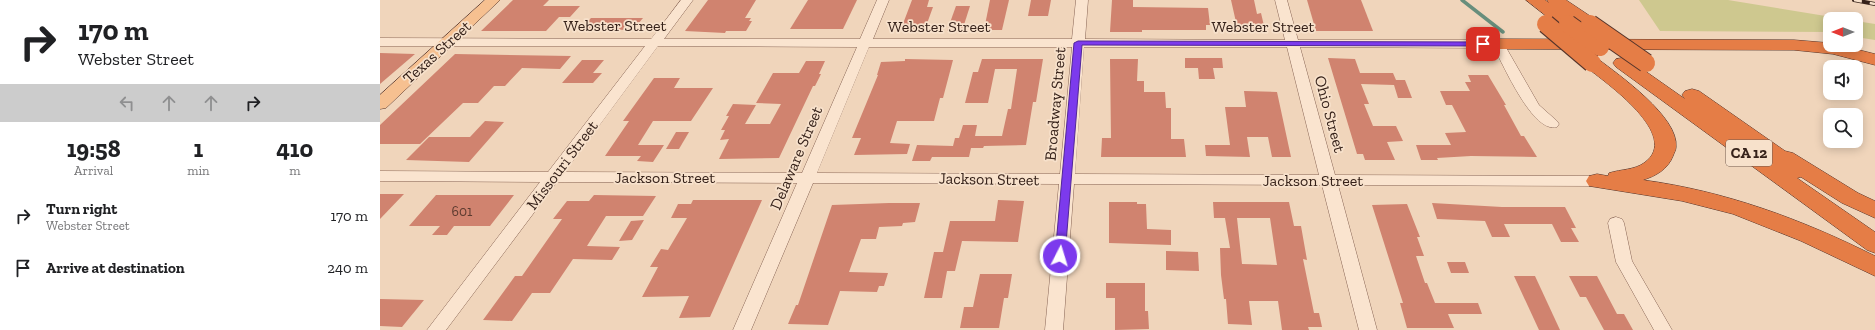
<!DOCTYPE html>
<html lang="en">
<head>
<meta charset="utf-8">
<style>
  :root { --surface:#fff; --page:#f2f2f2; --text:#202124; --muted:#757577 }
  body { margin:0; font-family:"Zilla Slab",serif; background:var(--page); color:var(--text); height:100vh; display:flex; flex-direction:column; font-size:15px; white-space:nowrap }
  * { box-sizing:border-box; margin:0 }
  p { font-size:13px; color:var(--muted) }
  .icon { flex:none; width:22px; height:22px; fill:none; stroke:currentColor; stroke-width:2; stroke-linecap:round; stroke-linejoin:round }
  .map { position:relative; flex:1; overflow:hidden }
  .drawer { display:flex; flex-direction:column; background:var(--surface); width:380px }
  .drawer>* { flex:none }
  .guide { background:#fff; color:var(--text); overflow:hidden }
  .needle { width:26px; rotate:270deg }
  .tools { position:absolute; left:1443px; top:12px; display:grid; gap:8px }
  .tools a { display:grid; place-items:center; width:40px; height:40px; border-radius:8px; background:var(--surface); box-shadow:0 2px 10px #0003; font-size:20px }
  .pin { position:absolute; display:grid; place-items:center; width:34px; height:34px; color:#fff; margin:-17px; border-radius:8px; box-shadow:0 2px 6px #0006 }
  .me { position:absolute; width:44px; margin:-22px; rotate:5deg; stroke-linejoin:round; filter:drop-shadow(0 0 3px #0008) }
  .turn { display:flex; align-items:center; gap:14px; height:84px; padding:0 12px; font-size:18px }
  .turn .icon { width:52px; height:52px; stroke-width:2.5 }
  .turn b { display:block; font-size:28px; line-height:34px }
  .lanes { display:flex; align-items:center; height:38px; padding:0 12px; background:#0003; justify-content:center; gap:20px; direction:ltr }
  .lanes .off { opacity:.35 }
  .eta { display:flex; justify-content:space-evenly; align-items:center; height:68px; text-align:center }
  .eta b { font-size:24px; font-weight:700; line-height:28px }
  ul { padding:0; list-style:none }
  li { display:flex; align-items:center; gap:12px; height:52px; padding:0 12px }
  li div { flex:1 }
  li b { display:block; font-size:15px }
  li em { font-style:normal }
  main { display:flex; flex:1; min-height:0 }
  .map>svg:first-child { display:block }
  .green { fill:#cec88f }
  .lines { fill:none; stroke-linecap:round; stroke-linejoin:round }
  .stream { stroke:#678e7c; stroke-width:3.5 }
  .building { fill:#d0836f; fill-rule:evenodd }
  .minor-casing { stroke:#886555; stroke-width:1 }
  .major-casing { stroke:#55342a; stroke-width:1 }
  .highway-casing { stroke:#55342a; stroke-width:1 }
  .minor { fill:#fae4cf; fill-rule:evenodd }
  .major { fill:#f6c090; fill-rule:evenodd }
  .highway { fill:#e57d46; fill-rule:evenodd }
  .rail-casing { stroke:#36221a; stroke-width:4 }
  .rail { stroke:#f7e1cb; stroke-width:2.5; stroke-dasharray:8; stroke-linecap:butt }
  .highway-bridge-casing { stroke:#55342a; stroke-width:20; stroke-linecap:butt }
  .highway-bridge { stroke:#e57d46; stroke-width:18 }
  .route { fill:#7c3aed; stroke:#51269a }
  .labels { text-anchor:middle; dominant-baseline:central; stroke-width:3.5; stroke-linejoin:round; paint-order:stroke }
  .number-label { font-size:14px; fill:#5c3a2f }
  .shield { fill:#f7e1cb; stroke:#705b4f; stroke-width:1 }
  .shield-label { font-size:15px; font-weight:bold; fill:#36221a }
  .street-label { font-size:16px; fill:#36221a; stroke:#f7e1cb }
</style>
</head>
<body>
<main>
<section class="drawer">
<div class="guide">
<div class="turn"><svg class="icon" aria-label="right" viewBox="0 0 24 24"><path d="M7 20v-9h11M14 6l5 5-5 5"/></svg><div><b>170 m</b>Webster Street</div></div>
<div class="lanes"><svg class="icon off" aria-label="left" viewBox="0 0 24 24"><path d="M17 20v-9H6M10 6l-5 5 5 5"/></svg><svg class="icon off" aria-label="ahead" viewBox="0 0 24 24"><path d="M12 20V5M6 11l6-6 6 6"/></svg><svg class="icon off" aria-label="ahead" viewBox="0 0 24 24"><path d="M12 20V5M6 11l6-6 6 6"/></svg><svg class="icon" aria-label="right" viewBox="0 0 24 24"><path d="M7 20v-9h11M14 6l5 5-5 5"/></svg></div>
</div>
<div class="eta">
<div><b>19:58</b><p>Arrival</p></div>
<div><b>1</b><p>min</p></div>
<div><b>410</b><p>m</p></div>
</div>
<ul>
<li><svg class="icon" aria-label="right" viewBox="0 0 24 24"><path d="M7 20v-9h11M14 6l5 5-5 5"/></svg><div><b>Turn right</b><p>Webster Street</p></div><em>170 m</em></li>
<li><svg class="icon" aria-label="arrive" viewBox="0 0 24 24"><path d="M6 21V4h12l-3 4 3 4H6"/></svg><div><b>Arrive at destination</b></div><em>240 m</em></li>
</ul>
</section>
<div class="map">
<svg width="1495" height="330" viewBox="0 0 1495 330">
  <rect width="100%" height="100%" fill="#f0d5bb"/>
  <g class="green">
    <path d="M1259 0H1348L1464 19H1450V32L1280 31Z"/>
    <path d="M1476 21 1495 24V40L1476 37Z"/>
  </g>
  <g class="lines">
    <path class="stream" d="M1082 0 1123 32"/>
  </g>
  <g class="building">
    <path d="M133 0H169L163 6H200L190 17H179L166 31H101Z"/>
    <path d="M328 0H376L365 18H371L369 21H372L366 31H346L345 33 305 31Z"/>
    <path d="M428 0H477L463 29H410Z"/>
    <path d="M532 0H549L547 7H553L545 29H521Z"/>
    <path d="M610 0H629L622 30H604Z"/>
    <path d="M651 0H671L668 16H648Z"/>
    <path d="M732 0H753V7L828 8 830 25H826V30H762V32H730Z"/>
    <path d="M851 0H874L877 14 881 13 885 30 858 31Z"/>
    <path d="M927 0H981L993 31H936Z"/>
    <path d="M576 6H590L582 31H567Z"/>
    <path d="M211 18H263L253 30 201 29Z"/>
    <path d="M0 53 35 54 0 84Z"/>
    <path d="M75 54 191 56 180 69 142 68 125 86H114L98 103H83L40 144H0V125Z"/>
    <path d="M805 58H842L843 68H833L835 79H819L818 68H805Z"/>
    <path d="M948 58 975 59 980 73H1013L1016 80H1025L1032 98H1018L1014 85 981 84 989 104H984L993 126H1016L1023 141 1007 142 1015 160H985L983 154H977Z"/>
    <path d="M525 59 573 60 563 98H560L554 121H517L510 143 530 144 527 154 474 155 481 138H472L498 75H497L501 62 525 61Z"/>
    <path d="M602 59H663L656 102H653L650 120 646 145 604 146 603 148H591L589 157H552L550 161H532L537 145 573 146 575 138H579L583 125H597L595 136H622L628 109H631L637 69H615L608 103H585L593 72H598Z"/>
    <path d="M730 59H758L757 81H764V92H785L786 108H791V139H804L806 157H721L722 138H731Z"/>
    <path d="M202 60H224L213 73H222L213 83H182Z"/>
    <path d="M426 61H445L439 74H441L435 86H433L399 158 339 159 349 139 340 140 345 130H341L349 116H346L353 104 376 105 365 124H390L401 104 376 103 393 73H419Z"/>
    <path d="M1088 75H1108L1126 105H1124L1141 136H1144L1157 157 1091 156 1057 158 1058 160H1041L1036 145H1071L1065 133 1086 132 1072 105H1066L1060 91H1090L1085 82H1091Z"/>
    <path d="M274 78H300L294 88H333L311 121H273L258 145H284L273 162 257 161 261 156H225L249 121H243Z"/>
    <path d="M864 91 897 92 911 157H892L888 137H867L870 157 826 156 825 145H850L845 107H866Z"/>
    <path d="M105 121 124 122 89 162 26 160 49 137H90Z"/>
    <path d="M296 132H309L299 149H286Z"/>
    <path d="M0 194H24L0 219Z"/>
    <path d="M56 195H134L110 226H74L67 235H52L60 226H29Z"/>
    <path d="M214 195 276 196 263 216H226L207 246 240 247 232 260 193 259 170 293H152L132 321 103 320 135 276H142L182 219H173L187 201H209Z"/>
    <path d="M313 200H382L330 317 299 318 309 296 262 297 278 267H270L281 249 288 250 307 218H291L298 204H311Z"/>
    <path d="M618 200 644 201 638 242 582 241 575 271H567L562 298H544L554 252H563L570 221H615Z"/>
    <path d="M729 202H757V204H766L767 229 791 230V245L729 243Z"/>
    <path d="M833 202H909L914 226H921L927 260 923 259 934 313H939L942 327H928L929 330H902L898 301H869L872 325 848 324 846 299H844L841 275 840 248H850L845 218H834ZM857 218H890L897 265 862 264Z"/>
    <path d="M509 203H540L535 222 523 223 522 226 499 227 496 239H481L469 272 508 273 504 286H499L497 292 460 291 448 325 408 324 416 305H418L452 205Z"/>
    <path d="M1052 203 1122 207H1185L1196 228H1191L1199 242H1181L1172 224H1124L1130 237H1112L1105 221 1057 219Z"/>
    <path d="M1027 204 1040 237H1037L1044 256H1036L1045 283H1047L1055 303H1098L1102 314H1068L1074 328H1027L1020 303H1023L992 205Z"/>
    <path d="M264 220 252 240 239 241 251 221Z"/>
    <path d="M786 251 818 252 819 271 786 270Z"/>
    <path d="M1067 262H1085L1089 273H1071Z"/>
    <path d="M600 274H632L628 298H624L619 328H580L584 307H593Z"/>
    <path d="M1134 276H1155L1180 330H1159Z"/>
    <path d="M1189 276H1217L1237 314H1244L1253 330H1224L1206 297H1200Z"/>
    <path d="M726 283H765V311H768L769 329 735 330V298H726Z"/>
    <path d="M0 299 44 300 22 327 0 326Z"/>
  </g>
  <g class="lines">
    <defs>
      <g id="minor">
        <path d="M301 0H313L284 39H480L497 0H509L493 39H692L696 0H708L705 39 905 40 895 0H907L918 40H1118L1122 41 1124 44 1159 105 1177 121 1179 124 1177 127C1153 134 1124 66 1114 48L920 47 955 175 1217 176 1222 177 1225 181 1222 185 1217 186 958 185 997 330H979L942 185 694 184 683 330H665L679 184 433 183 371 330H353L417 183 177 182 66 330H47L160 182 0 181V171L168 172 265 46H0V38L271 39ZM278 46 477 47 422 173 185 172ZM489 47H692L680 174 437 173ZM704 47H907L939 175 695 174Z"/>
        <path d="M1236 217 1242 219 1244 223 1252 261 1292 330H1274L1236 262 1228 223 1230 219Z"/>
      </g>
      <path id="major" d="M105 0H120L6 108 0 109V95Z"/>
      <g id="highway">
        <path d="M1146 0H1165L1169 3 1167 0H1186L1216 20 1219 24 1216 28C1206 30 1200 25 1191 19L1193 22 1191 26 1185 27 1179 26Z"/>
        <path d="M1118 39 1414 40 1450 43V45H1459L1495 54V65L1453 54 1414 50 1118 49 1112 48 1109 44 1112 40Z"/>
        <path d="M1212 58 1218 59C1239 75 1299 117 1296 147 1296 150 1294 153 1293 156 1288 169 1276 176 1263 180 1345 191 1421 219 1495 256V276L1421 241 1353 214 1302 201 1209 186 1206 181 1209 176 1217 174 1228 176 1229 173C1242 169 1254 170 1264 163 1303 136 1225 82 1206 67L1203 63 1206 59Z"/>
        <path d="M1242 58 1248 59 1305 99 1302 95 1305 91 1312 89 1319 91 1405 151 1413 153 1478 193 1495 201V218L1462 203 1421 177 1417 178 1495 232V253L1487 250 1236 67 1233 63 1236 59Z"/>
      </g>
    </defs>
    <use href="#minor" class="minor-casing"/>
    <use href="#major" class="major-casing"/>
    <use href="#highway" class="highway-casing"/>
    <use href="#minor" class="minor"/>
    <use href="#major" class="major"/>
    <use href="#highway" class="highway"/>
    <defs>
      <path id="rail" d="M1474 0 1495 4"/>
    </defs>
    <use href="#rail" class="rail-casing"/>
    <use href="#rail" class="rail"/>
    <defs>
      <g id="highway-bridge">
        <path d="M1166 24 1212 63"/>
        <path d="M1188 24 1220 47"/>
        <path d="M1210 24 1266 63"/>
      </g>
    </defs>
    <use href="#highway-bridge" class="highway-bridge-casing"/>
    <use href="#highway-bridge" class="highway-bridge"/>
  </g>
  <path class="route" d="M698 41 1103 42 1107 44 1103 46 702 45 685 256 680 259 675 256 694 43Z"/>
  <g class="labels">
    <g class="number-label">
      <text x="82" y="211">601</text>
    </g>
    <rect class="shield" x="1346" y="140" width="46" height="26" rx="3"/>
    <g class="shield-label">
      <text x="1369" y="153">CA 12</text>
    </g>
    <g class="street-label">
      <text x="235" y="25">Webster Street</text>
      <text x="559" y="26">Webster Street</text>
      <text x="883" y="26">Webster Street</text>
      <text transform="translate(57 52) rotate(-42)">Texas Street</text>
      <text transform="translate(675 104) rotate(-85)">Broadway Street</text>
      <text transform="translate(950 114) rotate(75)">Ohio Street</text>
      <text transform="translate(416 158) rotate(-67)">Delaware Street</text>
      <text transform="translate(182 165) rotate(-53)">Missouri Street</text>
      <text x="285" y="177">Jackson Street</text>
      <text transform="translate(609 179) rotate(1)">Jackson Street</text>
      <text x="933" y="180">Jackson Street</text>
    </g>
  </g>
</svg>
<div class="tools">
<a><svg class="needle" viewBox="-14 -14 28 28"><path d="M0-13l5 13h-10z" fill="#e53935"/><path d="M0 13l5-13h-10z" fill="#757577"/></svg></a>
<a><svg class="icon" aria-label="sound" viewBox="0 0 24 24"><path d="M4 9h4l5-4v14l-5-4H4zM17 9q2 3 0 6"/></svg></a>
<a><svg class="icon" aria-label="search" viewBox="0 0 24 24"><circle cx="10" cy="10" r="6"/><path d="M15 15l6 6"/></svg></a>
</div>
<div class="pin" style="left:1103px;top:44px;background:#d93025"><svg class="icon" aria-label="arrive" viewBox="0 0 24 24"><path d="M6 21V4h12l-3 4 3 4H6"/></svg></div>
<svg class="me" style="left:680px;top:256px" viewBox="-20 -20 40 40"><circle r="17" fill="#7c3aed" stroke="#fff" stroke-width="3"/><path d="M0-11L8 9 0 5-8 9z" fill="#fff"/></svg>
</div>
</main>
</body>
</html>
